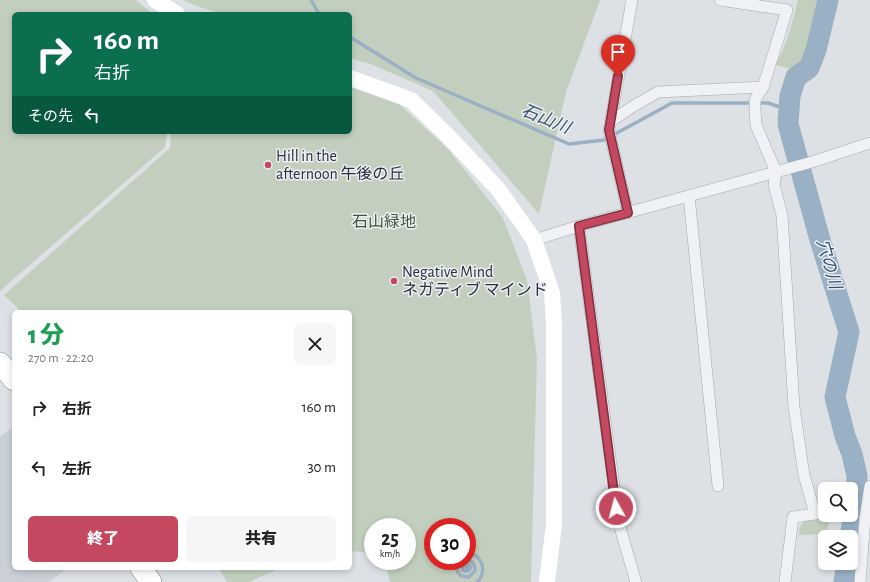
<!DOCTYPE html>
<html lang="ja">
<head>
<meta charset="utf-8">
<style>
  :root { --surface:#fff; --page:#f6f6f6; --text:#202124; --muted:#757577; --accent:#c44860 }
  body { margin:0; font-family:"Alegreya Sans","Noto Sans JP",sans-serif; background:var(--page); color:var(--text); height:100vh; display:flex; flex-direction:column; font-size:15px; white-space:nowrap }
  * { box-sizing:border-box; margin:0 }
  p { font-size:13px; color:var(--muted) }
  .icon { flex:none; width:22px; height:22px; fill:none; stroke:currentColor; stroke-width:2; stroke-linecap:round; stroke-linejoin:round }
  .map { position:relative; flex:1; overflow:hidden }
  .details { position:absolute; left:12px; top:310px; width:340px; height:260px; display:flex; flex-direction:column; background:var(--surface); border-radius:6px; box-shadow:0 2px 6px #0003 }
  .details>* { flex:none }
  .guide { position:absolute; left:12px; top:12px; width:340px; height:122px; border-radius:6px; box-shadow:0 2px 6px #0003; background:#0b6e4f; color:#fff; overflow:hidden }
  .fabs { position:absolute; left:818px; top:482px; display:grid; gap:8px }
  .fabs a { display:grid; place-items:center; width:40px; height:40px; border-radius:6px; background:var(--surface); box-shadow:0 2px 6px #0003; font-size:20px }
  .speed { position:absolute; left:364px; top:518px; display:flex; gap:8px; font-size:20px; font-weight:700; text-align:center }
  .speed>* { display:grid; place-content:center; width:52px; height:52px; border-radius:50%; background:var(--surface); box-shadow:0 2px 6px #0003; line-height:1 }
  .speed small { font-size:10px; font-weight:400 }
  .speed .limit { border:6px solid #d22; background:#fff; color:#111 }
  .pin { position:absolute; display:grid; place-items:center; width:34px; height:34px; color:#fff; margin:-41px -17px; border-radius:50% 50% 50% 0; rotate:-45deg; box-shadow:0 0 4px #0007 }
  .pin .icon { rotate:45deg }
  .me { position:absolute; width:44px; margin:-22px; rotate:353deg; stroke-linejoin:round; filter:drop-shadow(0 0 3px #0008) }
  .turn { display:flex; align-items:center; gap:14px; height:84px; padding:0 16px; font-size:18px }
  .turn .icon { width:52px; height:52px; stroke-width:2.5 }
  .turn b { display:block; font-size:28px; line-height:34px }
  .then { display:flex; align-items:center; height:38px; padding:0 16px; background:#0003; gap:8px; font-size:15px }
  .round { display:grid; place-items:center; flex:none; width:42px; height:42px; border-radius:6px; background:var(--page) }
  .head { display:flex; align-items:center; justify-content:space-between; height:68px; padding:0 16px }
  h1 { font-size:24px; font-weight:800; line-height:30px; color:#1e9e55 }
  .action { display:flex; gap:8px; margin-top:auto; padding:8px 16px }
  .action a { flex:1; height:46px; border-radius:6px; background:var(--accent); color:#fff; font-size:16px; font-weight:800; line-height:46px; text-align:center }
  .action a+a { background:var(--page); color:var(--text) }
  ul { padding:0; list-style:none }
  li { display:flex; align-items:center; gap:12px; height:60px; padding:0 16px }
  li div { flex:1 }
  li b { display:block; font-size:15px }
  li em { font-style:normal }
  .map>svg:first-child { display:block }
  .built { fill:#cbd0d7 }
  .green { fill:#c3cfbe; fill-rule:evenodd }
  .lines { fill:none; stroke-linecap:round; stroke-linejoin:round }
  .stream { stroke:#9ab0c4; stroke-width:3.5 }
  .river { stroke:#9ab0c4; stroke-width:21 }
  .street-casing { stroke:#a3a8af; stroke-width:12 }
  .highway-casing { stroke:#858f9b; stroke-width:22 }
  .street { stroke:#eff1f4; stroke-width:11 }
  .secondary { stroke:#fff; stroke-width:16 }
  .highway { stroke:#fff; stroke-width:21 }
  .route-casing { stroke:#7f2f3e; stroke-width:10 }
  .route { stroke:#c44860; stroke-width:7 }
  .poi-dot { fill:#c44860; stroke:#eceff3; stroke-width:1.5 }
  .labels { text-anchor:middle; dominant-baseline:central; stroke-width:3; stroke-linejoin:round; paint-order:stroke }
  .poi-label { font-size:16px; fill:#272f3b; stroke:#eceff3; text-anchor:start }
  .park-label { font-size:16px; fill:#3d5636; stroke:#eceff3 }
  .water-label { font-size:17px; font-style:italic; fill:#344f6c; stroke:#eceff3 }
</style>
</head>
<body>
<div class="map">
<svg width="870" height="582" viewBox="0 0 870 582">
  <rect width="100%" height="100%" fill="#dde1e6"/>
  <path class="built" d="M14 426V568H68L48 582H0V437Z"/>
  <g class="green">
    <path d="M0 0H136L150 12 154 14H14V132H167L165 147 0 291Z"/>
    <path d="M183 0H600L566 92 539 214 433 91 373 65 350 58V14H222L196 6Z"/>
    <path d="M798 0H823C821 18 818 39 811 55 809 61 805 66 802 72L775 65C787 45 792 23 798 0Z"/>
    <path d="M350 85 396 101 449 150 503 218 527 280 537 359 531 582H390L385 561H407V527H373V553L350 551V312H22L4 295 170 148 171 132H350ZM433 527H467V561H433Z"/>
    <path d="M830 517 826 534 799 535C799 532 799 528 801 525 806 517 821 518 830 517Z"/>
    <path d="M219 568H281L249 582H227Z"/>
  </g>
  <g class="lines">
    <g class="stream">
      <path d="M311 0 319 14"/>
      <path d="M350 37 416 78 569 144 604 140 672 103H768L789 110"/>
      <path d="M467 553C482 553 488 572 477 582"/>
      <path d="M457 561C455 567 457 572 461 576L469 577 475 571C475 565 474 563 469 560L467 561"/>
      <path d="M466 561 464 562 462 565 463 570 466 571H468L470 569V566L467 565 466 566 467 568 468 567"/>
    </g>
    <g class="river">
      <path d="M828 0 816 50 809 68 796 77 790 96 788 124 820 240 849 332 835 397 845 436 852 454 857 476 856 504 850 537"/>
      <path d="M844 582 847 563"/>
    </g>
    <defs>
      <g id="street">
        <path d="M720 0 787 10 763 87 755 100V111L756 125 776 172 774 185 782 215 794 407 804 475 815 514 793 517 785 582"/>
        <path d="M610 122 632 107 658 92 763 87"/>
        <path d="M689 196 718 486"/>
        <path d="M628 213 609 130 632 0"/>
        <path d="M579 226 619 524 636 582"/>
        <path d="M534 240 579 226 812 162 870 143"/>
        <path d="M870 486 865 518 870 519"/>
        <path d="M860 582 865 518"/>
      </g>
      <g id="highway">
        <path d="M0 363 14 380"/>
        <path d="M141 568 151 582"/>
      </g>
    </defs>
    <use href="#street" class="street-casing"/>
    <use href="#highway" class="highway-casing"/>
    <use href="#street" class="street"/>
    <g class="secondary">
      <path d="M155 0 177 14"/>
      <path d="M350 78 411 100 448 136 498 189 534 240 552 293 554 324V524L547 582"/>
    </g>
    <use href="#highway" class="highway"/>
  </g>
  <g class="lines">
    <defs>
      <path id="route" d="M616 508 579 226 628 213 609 130 618 76"/>
    </defs>
    <use href="#route" class="route-casing"/>
    <use href="#route" class="route"/>
  </g>
  <g class="poi-dot">
    <circle cx="268" cy="165" r="4"/>
    <circle cx="394" cy="281" r="4"/>
  </g>
  <g class="labels">
    <g class="poi-label">
      <text x="276" y="156">Hill in the<tspan x="276" dy="18">afternoon 午後の丘</tspan></text>
      <text x="402" y="272">Negative Mind<tspan x="402" dy="18">ネガティブ マインド</tspan></text>
    </g>
    <g class="park-label">
      <text x="384" y="222">石山緑地</text>
    </g>
    <g class="water-label">
      <text transform="translate(546 119) rotate(22)">石山川</text>
      <text transform="translate(829 264) rotate(74)">穴の川</text>
    </g>
  </g>
</svg>
<div class="fabs">
<a><svg class="icon" aria-label="search" viewBox="0 0 24 24"><circle cx="10" cy="10" r="6"/><path d="M15 15l6 6"/></svg></a>
<a><svg class="icon" aria-label="layers" viewBox="0 0 24 24"><path d="M12 4l9 5-9 5-9-5zM3 14l9 5 9-5"/></svg></a>
</div>
<div class="speed"><div>25<small>km/h</small></div><div class="limit">30</div></div>
<div class="pin" style="left:618px;top:76px;background:#d93025"><svg class="icon" aria-label="arrive" viewBox="0 0 24 24"><path d="M6 21V4h12l-3 4 3 4H6"/></svg></div>
<svg class="me" style="left:616px;top:508px" viewBox="-20 -20 40 40"><circle r="17" fill="#c44860" stroke="#fff" stroke-width="3"/><path d="M0-11L8 9 0 5-8 9z" fill="#fff"/></svg>
<div class="guide">
<div class="turn"><svg class="icon" aria-label="right" viewBox="0 0 24 24"><path d="M7 20v-9h11M14 6l5 5-5 5"/></svg><div><b>160 m</b>右折</div></div>
<div class="then">その先<svg class="icon" aria-label="left" viewBox="0 0 24 24"><path d="M17 20v-9H6M10 6l-5 5 5 5"/></svg></div>
</div>
<section class="details">
<div class="head"><div><h1>1 分</h1><p>270 m · 22:20</p></div><a class="round"><svg class="icon" aria-label="close" viewBox="0 0 24 24"><path d="M6 6l12 12M18 6L6 18"/></svg></a></div>
<ul>
<li><svg class="icon" aria-label="right" viewBox="0 0 24 24"><path d="M7 20v-9h11M14 6l5 5-5 5"/></svg><div><b>右折</b></div><em>160 m</em></li>
<li><svg class="icon" aria-label="left" viewBox="0 0 24 24"><path d="M17 20v-9H6M10 6l-5 5 5 5"/></svg><div><b>左折</b></div><em>30 m</em></li>
</ul>
<div class="action"><a>終了</a><a>共有</a></div>
</section>
</div>
</body>
</html>
